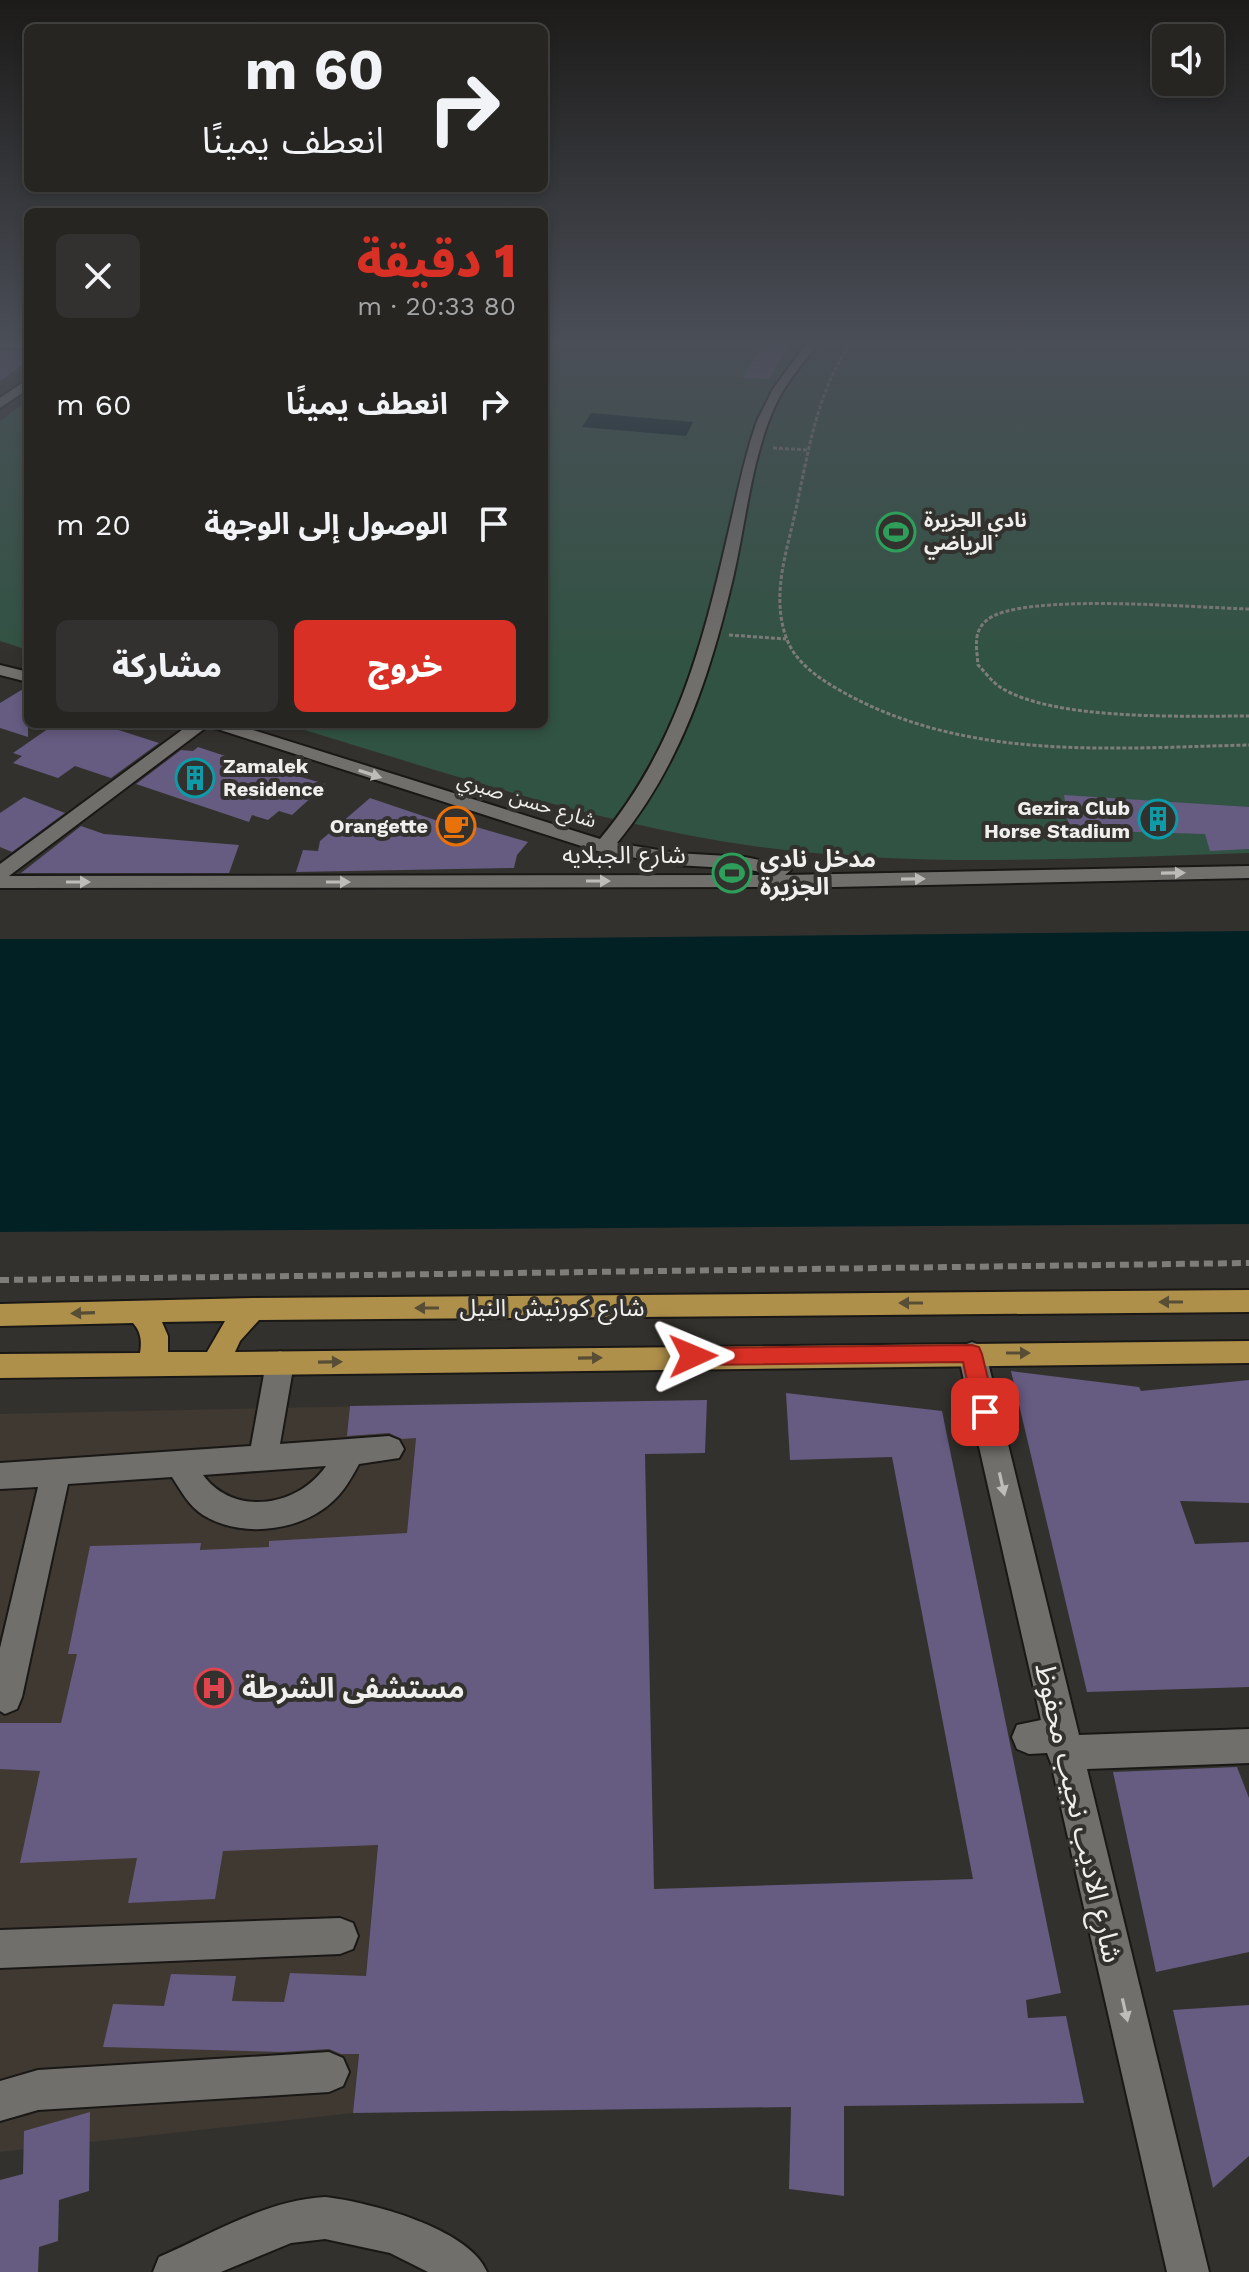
<!DOCTYPE html>
<html lang="ar">
<head>
<meta charset="utf-8">
<style>
  :root { --surface:#262522; --page:#32312f; --text:#f1f3f6; --muted:#a4a5a5; --line:#424240; --accent:#d93025 }
  body { margin:0; font-family:"Work Sans","Noto Sans Arabic",sans-serif; background:var(--page); color:var(--text); direction:rtl; height:100vh; display:flex; flex-direction:column; font-size:30px; white-space:nowrap }
  * { box-sizing:border-box; margin:0 }
  p { font-size:26px; color:var(--muted) }
  .icon { flex:none; width:44px; height:44px; fill:none; stroke:currentColor; stroke-width:2; stroke-linecap:round; stroke-linejoin:round }
  .map { position:relative; flex:1; overflow:hidden; direction:ltr }
  .details { position:absolute; left:24px; top:208px; width:524px; height:520px; display:flex; flex-direction:column; background:var(--surface); border-radius:12px; box-shadow:0 4px 12px #0003,0 0 0 2px var(--line); direction:rtl }
  .details>* { flex:none }
  .guide { position:absolute; left:24px; top:24px; width:524px; height:168px; border-radius:12px; box-shadow:0 4px 12px #0003,0 0 0 2px var(--line); direction:rtl; background:#262522; color:var(--text); overflow:hidden }
  .fabs { position:absolute; left:1152px; top:24px; display:grid; gap:16px }
  .fabs a { display:grid; place-items:center; width:72px; height:72px; border-radius:12px; background:var(--surface); box-shadow:0 4px 12px #0003,0 0 0 2px var(--line); font-size:40px }
  .pin { position:absolute; display:grid; place-items:center; width:68px; height:68px; color:#fff; margin:-34px; border-radius:16px; box-shadow:0 4px 12px #0006 }
  .me { position:absolute; width:88px; margin:-44px; rotate:89deg; stroke-linejoin:round; filter:drop-shadow(0 0 6px #0008) }
  .turn { display:flex; align-items:center; gap:28px; height:168px; padding:0 32px; font-size:36px }
  .turn .icon { width:104px; height:104px; stroke-width:2.5 }
  .turn b { display:block; font-size:56px; line-height:68px }
  .round { display:grid; place-items:center; flex:none; width:84px; height:84px; border-radius:12px; background:var(--page) }
  .overview { display:flex; align-items:center; justify-content:space-between; height:136px; padding:0 32px }
  h1 { font-size:48px; font-weight:800; line-height:60px; color:var(--accent) }
  .primary-button { display:flex; gap:16px; margin-top:auto; padding:16px 32px }
  .primary-button a { flex:1; height:92px; border-radius:12px; background:var(--accent); color:#fff; font-size:32px; font-weight:800; line-height:92px; text-align:center }
  .primary-button a+a { background:var(--page); color:var(--text) }
  ul { padding:0; list-style:none }
  li { display:flex; align-items:center; gap:24px; height:120px; padding:0 32px }
  li div { flex:1 }
  li b { display:block; font-size:30px }
  li em { font-style:normal }
  .map>svg:first-child { display:block }
  .built { fill:#3f3931 }
  .green { fill:#315343 }
  .water { fill:#022125 }
  .building { fill:#665b81 }
  .lines { fill:none; stroke-linecap:round; stroke-linejoin:round }
  .minor-casing { stroke:#1a1816; stroke-width:4 }
  .major-casing { stroke:#1a1816; stroke-width:4 }
  .path-far1 { stroke:#7f7d7a; stroke-width:3; stroke-dasharray:4 2; stroke-linecap:butt }
  .path { stroke:#7f7d7a; stroke-width:6; stroke-dasharray:9 5; stroke-linecap:butt }
  .minor { fill:#716f6b; fill-rule:evenodd }
  .major { fill:#af904a; fill-rule:evenodd }
  .oneway { fill:#bebcb9 }
  .oneway2 { fill:#584e36 }
  .route { fill:#d93025; stroke:#8d1f18; stroke-width:2 }
  .labels { text-anchor:middle; dominant-baseline:central; stroke-width:8; stroke-linejoin:round; paint-order:stroke }
  .far-poi-label { font-size:20px; font-weight:bold; fill:#f1efed; stroke:#33312d; text-anchor:start }
  .far-street-label { font-size:20px; fill:#f1efed; stroke:#33312d }
  .street-label { font-size:24px; fill:#f1efed; stroke:#33312d }
  .poi-label { font-size:24px; font-weight:bold; fill:#f1efed; stroke:#33312d; text-anchor:start }
  .near-poi-label { font-size:28px; font-weight:bold; fill:#f1efed; stroke:#33312d; text-anchor:start }
  .near-street-label { font-size:28px; fill:#f1efed; stroke:#33312d }
</style>
</head>
<body>
<div class="map">
<svg width="1249" height="2272" viewBox="0 0 1249 2272">
  <rect width="100%" height="100%" fill="#33312d"/>
  <path class="built" d="M419 1405 353 2113 0 2152V1414Z"/>
  <g class="green">
    <path d="M544 341H1249V853C1084 858 917 869 753 846 593 823 440 771 285 724H544Z"/>
    <path d="M28 400V650L0 641V421Z"/>
  </g>
  <g class="water">
    <path d="M591 413 693 422 686 436 582 427Z"/>
    <path d="M1249 931V1224L0 1232V939H459Z"/>
  </g>
  <g class="building">
    <path d="M765 341H792L769 379 743 378Z"/>
    <path d="M0 350 28 352V361L0 381Z"/>
    <path d="M28 686V737L0 728V703Z"/>
    <path d="M55 724H100L159 743 111 778 75 766 58 778 13 763 22 756 13 753Z"/>
    <path d="M198 747 277 773 279 771 326 784 292 815 279 811 268 820 252 815 249 822 136 784 181 750 193 751Z"/>
    <path d="M1064 795 1249 807V849L1210 851 1205 834 1069 830Z"/>
    <path d="M24 797 65 813 12 852 0 847V813Z"/>
    <path d="M370 798 441 822 445 818 528 842 517 855 514 868 296 872 303 850 318 851 320 841Z"/>
    <path d="M81 826 104 834 239 845 229 873H21Z"/>
    <path d="M1011 1371 1139 1387 1141 1391 1249 1380V1503L1180 1501 1195 1544 1249 1542V1687L1087 1692Z"/>
    <path d="M786 1393 942 1411 1061 1993 1026 2000 1028 2018 1066 2016 1084 2103 844 2106V2196L789 2189 791 2107 353 2113 359 2054H341L329 2049 282 2052 103 2047 113 2004 164 2006 171 1974 236 1976 232 2001 284 2002 290 1973 366 1976 378 1845 223 1851 215 1899 128 1903 137 1858 20 1863 40 1771 0 1769V1723H61L77 1654H68L90 1546 201 1543 200 1550 269 1547V1541L407 1533 416 1438 402 1439 389 1433 347 1436 350 1406 707 1400 705 1453 645 1454 654 1889 973 1879 892 1457 790 1460Z"/>
    <path d="M1237 1767 1249 1798V1952L1156 1972 1113 1772Z"/>
    <path d="M1249 2005V2156L1213 2188 1173 2010Z"/>
    <path d="M90 2112 89 2191 59 2200 58 2241 39 2247 38 2272H0V2180L23 2174 24 2131Z"/>
  </g>
  <g class="lines">
    <defs>
      <g id="minor">
        <path d="M0 341 28 343V349L0 347Z"/>
        <path d="M808 341H820C804 362 786 382 775 406 751 459 746 522 733 578 710 675 681 765 617 843L676 853 745 857 788 866 791 870 785 875 1249 866V878L835 887 0 888V864L190 724H234L600 839C676 748 702 647 728 534 737 496 744 458 757 421L773 389ZM208 726 597 851 676 865 745 869 776 875 9 876Z"/>
        <path d="M28 379V389L0 408V398Z"/>
        <path d="M0 665 28 672V682L0 675Z"/>
        <path d="M972 1342 982 1346 986 1354 1079 1735 1249 1729V1763L1087 1769 1209 2272H1167L1051 1763 1047 1753 1029 1754 1017 1749 1012 1737 1017 1725 1041 1720 958 1354 962 1346Z"/>
        <path d="M280 1351 290 1355 294 1363 280 1444 389 1436 399 1440 404 1449 399 1458 359 1464C353 1475 347 1486 339 1495 308 1531 243 1540 203 1515 189 1506 181 1491 172 1477L68 1484 22 1697 17 1709 5 1714 0 1711V1648L38 1487 0 1489V1463L251 1446 266 1363 270 1355ZM326 1466C298 1507 234 1517 203 1475Z"/>
        <path d="M340 1918 353 1923 358 1936 353 1949 340 1954 0 1968V1930Z"/>
        <path d="M329 2052 343 2058 349 2072 343 2086 329 2092 38 2110 0 2121V2081L38 2070Z"/>
        <path d="M325 2197C369 2202 469 2228 487 2272H428L390 2253 325 2239 291 2243 221 2272H153L159 2257C212 2234 266 2200 325 2197Z"/>
      </g>
      <path id="major" d="M1249 1290V1312L259 1320 240 1341 235 1352 1249 1341V1363L0 1378V1354L140 1353C142 1341 141 1332 133 1323L0 1326V1304L253 1298ZM225 1321 207 1352H168V1336L162 1322Z"/>
    </defs>
    <use href="#minor" class="minor-casing"/>
    <use href="#major" class="major-casing"/>
    <g class="path-far1">
      <path d="M852 341C815 394 808 456 794 518 785 557 772 597 786 637 796 666 826 683 852 697 975 761 1114 748 1249 745"/>
      <path d="M773 448 809 450"/>
      <path d="M1249 609C1199 608 1020 592 987 620 972 632 977 649 978 665 985 672 992 682 1000 687 1052 721 1186 716 1249 716"/>
      <path d="M729 635 786 639"/>
    </g>
    <path class="path" d="M0 1280 1249 1263"/>
    <use href="#minor" class="minor"/>
    <use href="#major" class="major"/>
  </g>
  <defs><path id="oneway-solid" d="M-6-.8H1V-3.2L6.5 0L1 3.2V.8H-6Z" transform="scale(2)"/></defs>
  <g class="oneway">
    <use href="#oneway-solid" transform="translate(370 774) rotate(18)"/>
    <use href="#oneway-solid" transform="translate(1173 873) rotate(-1)"/>
    <use href="#oneway-solid" transform="translate(913 879) rotate(-1)"/>
    <use href="#oneway-solid" transform="translate(598 881)"/>
    <use href="#oneway-solid" transform="translate(78 882)"/>
    <use href="#oneway-solid" transform="translate(338 882)"/>
    <use href="#oneway-solid" transform="translate(1002 1484) rotate(77)"/>
    <use href="#oneway-solid" transform="translate(1125 2010) rotate(77)"/>
  </g>
  <g class="oneway2">
    <use href="#oneway-solid" transform="translate(1171 1302) rotate(180)"/>
    <use href="#oneway-solid" transform="translate(911 1303) rotate(180)"/>
    <use href="#oneway-solid" transform="translate(427 1308) rotate(180)"/>
    <use href="#oneway-solid" transform="translate(83 1313) rotate(178)"/>
    <use href="#oneway-solid" transform="translate(1018 1353)"/>
    <use href="#oneway-solid" transform="translate(590 1358) rotate(-1)"/>
    <use href="#oneway-solid" transform="translate(330 1362) rotate(-1)"/>
  </g>
  <linearGradient id="sky" x2="0" y2="1"><stop stop-color="#1c1b19"/><stop offset="0.52" stop-color="#4a4e57"/><stop offset="1" stop-color="#4a4e57" stop-opacity="0"/></linearGradient>
  <rect width="1249" height="659" fill="url(#sky)"/>
  <path class="route" d="M972 1345 979 1347 982 1354 996 1412 993 1419 985 1422 978 1419 974 1412 963 1362 693 1365 686 1363 683 1356 686 1350 693 1348Z"/>
  <defs>
    <symbol id="stadium-ring" viewBox="-11 -11 22 22"><circle r="9.5" fill="#33312d" stroke="#2e9e5b" stroke-width="1.5"/><path d="M0-5a6.5 5 0 1 0 0 10a6.5 5 0 1 0 0-10ZM-3.5-1.8h7v3.6h-7Z" fill="#2e9e5b"/></symbol>
    <symbol id="building-ring" viewBox="-11 -11 22 22"><circle r="9.5" fill="#33312d" stroke="#0f9aa8" stroke-width="1.5"/><path d="M-4-6H4V6H1V3H-1V6H-4ZM-2.5-4.3h1.7v1.8h-1.7ZM.8-4.3h1.7v1.8H.8ZM-2.5-1h1.7V.8h-1.7ZM.8-1h1.7V.8H.8Z" fill="#0f9aa8"/></symbol>
    <symbol id="cafe-ring" viewBox="-11 -11 22 22"><circle r="9.5" fill="#33312d" stroke="#e8710a" stroke-width="1.5"/><path d="M-5.5-4.5H6V0H3Q3 3.5 0 3.5H-2.5Q-5.5 3.5-5.5 0ZM3-3.2v2h1.7v-2ZM-6 4.5H4V6H-6Z" fill="#e8710a"/></symbol>
    <symbol id="hospital-ring" viewBox="-11 -11 22 22"><circle r="9.5" fill="#33312d" stroke="#e0444e" stroke-width="1.5"/><path d="M-5-5h3v3.5h4V-5h3V5h-3V1.5h-4V5h-3Z" fill="#e0444e"/></symbol>
  </defs>
  <g fill-rule="evenodd">
    <use href="#stadium-ring" x="874" y="510" width="44" height="44"/>
    <use href="#building-ring" x="173" y="756" width="44" height="44"/>
    <use href="#building-ring" x="1136" y="797" width="44" height="44"/>
    <use href="#cafe-ring" x="434" y="804" width="44" height="44"/>
    <use href="#stadium-ring" x="710" y="851" width="44" height="44"/>
    <use href="#hospital-ring" x="192" y="1666" width="44" height="44"/>
  </g>
  <g class="labels">
    <g class="far-poi-label">
      <text x="924" y="520">نادي الجزيرة<tspan x="924" dy="23">الرياضي</tspan></text>
      <text x="223" y="766">Zamalek<tspan x="223" dy="23">Residence</tspan></text>
      <text x="1130" y="808" text-anchor="end">Gezira Club<tspan x="1130" dy="23">Horse Stadium</tspan></text>
      <text x="428" y="826" text-anchor="end">Orangette</text>
    </g>
    <g class="far-street-label">
      <text transform="translate(527 800) rotate(17)">شارع حسن صبري</text>
    </g>
    <g class="street-label">
      <text x="624" y="855">شارع الجبلايه</text>
      <text x="552" y="1308">شارع كورنيش النيل</text>
    </g>
    <g class="poi-label">
      <text x="760" y="859">مدخل نادى<tspan x="760" dy="28">الجزيرة</tspan></text>
    </g>
    <g class="near-poi-label">
      <text x="242" y="1688">مستشفى الشرطة</text>
    </g>
    <g class="near-street-label">
      <text transform="translate(1079 1813) rotate(77)">شارع الاديب نجيب محفوظ</text>
    </g>
  </g>
</svg>
<div class="fabs">
<a><svg class="icon" aria-label="sound" viewBox="0 0 24 24"><path d="M4 9h4l5-4v14l-5-4H4zM17 9q2 3 0 6"/></svg></a>
</div>
<div class="pin" style="left:985px;top:1412px;background:#d93025"><svg class="icon" aria-label="arrive" viewBox="0 0 24 24"><path d="M6 21V4h12l-3 4 3 4H6"/></svg></div>
<svg class="me" style="left:693px;top:1356px" viewBox="-20 -20 40 40"><path d="M0-17L14 15 0 8-14 15z" fill="#d93025" stroke="#fff" stroke-width="4"/></svg>
<div class="guide">
<div class="turn"><svg class="icon" aria-label="right" viewBox="0 0 24 24"><path d="M7 20v-9h11M14 6l5 5-5 5"/></svg><div><b>60 m</b>انعطف يمينًا</div></div>
</div>
<section class="details">
<div class="overview"><div><h1>1 دقيقة</h1><p>80 m · 20:33</p></div><a class="round"><svg class="icon" aria-label="close" viewBox="0 0 24 24"><path d="M6 6l12 12M18 6L6 18"/></svg></a></div>
<ul>
<li><svg class="icon" aria-label="right" viewBox="0 0 24 24"><path d="M7 20v-9h11M14 6l5 5-5 5"/></svg><div><b>انعطف يمينًا</b></div><em>60 m</em></li>
<li><svg class="icon" aria-label="arrive" viewBox="0 0 24 24"><path d="M6 21V4h12l-3 4 3 4H6"/></svg><div><b>الوصول إلى الوجهة</b></div><em>20 m</em></li>
</ul>
<div class="primary-button"><a>خروج</a><a>مشاركة</a></div>
</section>
</div>
</body>
</html>
